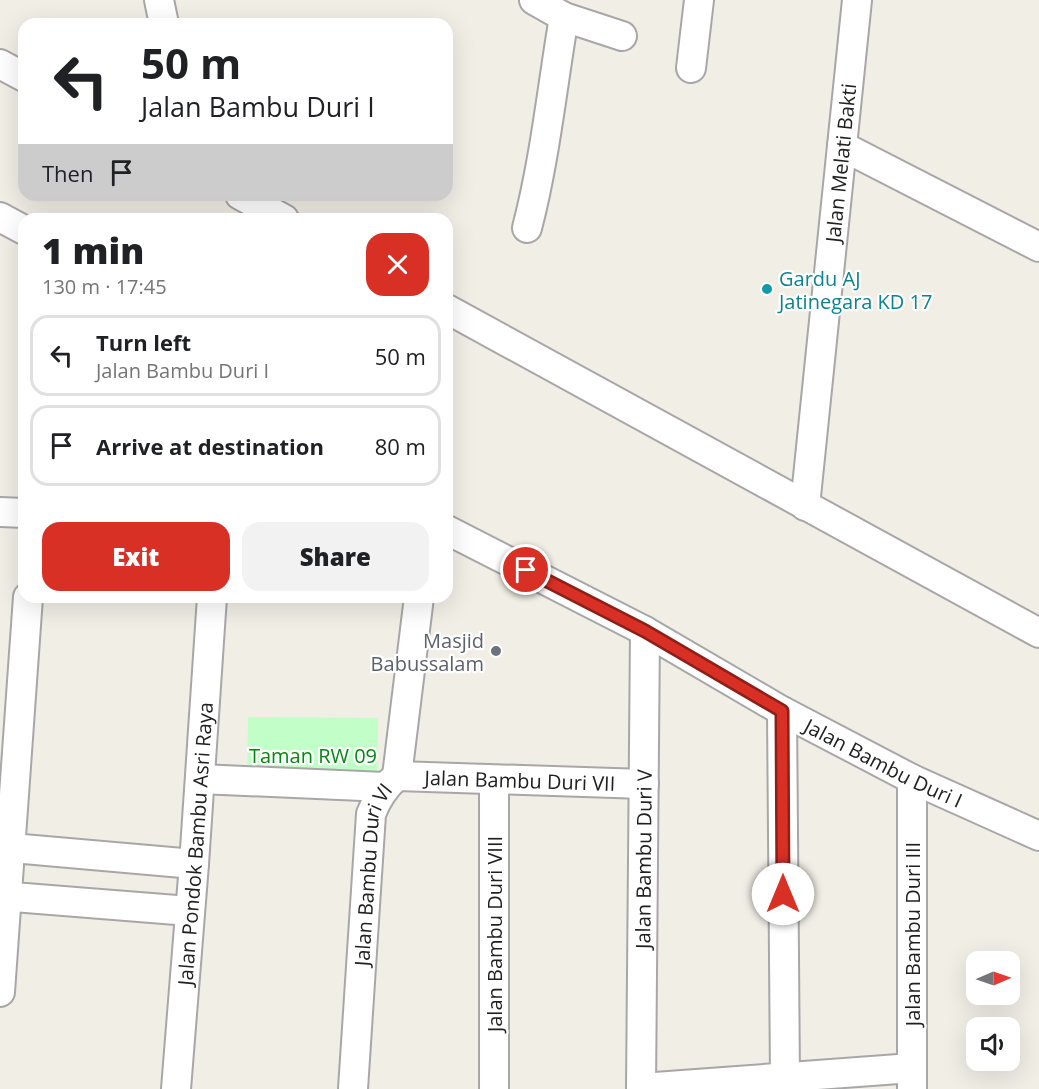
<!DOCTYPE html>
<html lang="en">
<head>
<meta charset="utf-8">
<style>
  :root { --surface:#fff; --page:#f2f2f2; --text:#202124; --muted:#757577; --line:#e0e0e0; --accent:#d93025 }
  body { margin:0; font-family:"Open Sans",sans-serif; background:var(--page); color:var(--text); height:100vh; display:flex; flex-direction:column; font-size:22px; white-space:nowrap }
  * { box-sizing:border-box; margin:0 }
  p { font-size:20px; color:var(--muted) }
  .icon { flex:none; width:33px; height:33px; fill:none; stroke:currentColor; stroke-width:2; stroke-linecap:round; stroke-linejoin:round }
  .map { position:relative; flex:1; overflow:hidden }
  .side { position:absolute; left:18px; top:213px; width:435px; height:390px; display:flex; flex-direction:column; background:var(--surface); border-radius:18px; box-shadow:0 6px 24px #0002 }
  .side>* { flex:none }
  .hud { position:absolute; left:18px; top:18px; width:435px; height:183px; border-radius:18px; box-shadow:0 6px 24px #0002; background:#fff; color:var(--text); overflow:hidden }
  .needle { width:39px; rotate:88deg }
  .controls { position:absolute; left:966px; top:951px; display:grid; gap:12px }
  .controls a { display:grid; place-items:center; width:54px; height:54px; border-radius:12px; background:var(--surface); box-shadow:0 6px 24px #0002; font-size:30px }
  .pin { position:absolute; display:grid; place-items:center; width:51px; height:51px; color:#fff; margin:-26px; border:3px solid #fff; border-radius:50%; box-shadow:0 2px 6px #0007 }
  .me { position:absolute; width:66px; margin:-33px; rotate:0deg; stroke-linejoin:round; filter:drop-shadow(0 0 4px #0008) }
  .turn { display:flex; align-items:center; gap:21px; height:126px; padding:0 24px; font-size:27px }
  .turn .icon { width:78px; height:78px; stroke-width:2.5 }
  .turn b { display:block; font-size:42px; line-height:51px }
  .then { display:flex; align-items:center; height:57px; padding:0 24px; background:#0003; gap:12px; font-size:22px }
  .round { display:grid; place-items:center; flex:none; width:63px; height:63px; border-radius:18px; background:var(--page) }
  .headline { display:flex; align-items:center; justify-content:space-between; height:102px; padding:0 24px }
  h1 { font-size:36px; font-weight:800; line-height:45px }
  .action { display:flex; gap:12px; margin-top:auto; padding:12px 24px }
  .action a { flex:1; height:69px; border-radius:18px; background:var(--accent); color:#fff; font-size:24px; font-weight:800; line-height:69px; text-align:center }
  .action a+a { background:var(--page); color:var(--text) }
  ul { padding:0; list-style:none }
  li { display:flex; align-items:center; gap:18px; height:81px; margin:0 12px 9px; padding:0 12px; border:3px solid var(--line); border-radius:18px }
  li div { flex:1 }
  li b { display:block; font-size:22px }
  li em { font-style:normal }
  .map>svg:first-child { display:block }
  .park { fill:#c1fec8 }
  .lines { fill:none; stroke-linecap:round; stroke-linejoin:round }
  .street-casing { stroke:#a7a7a7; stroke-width:32 }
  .street { stroke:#fff; stroke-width:28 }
  .route-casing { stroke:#8d1f18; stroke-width:15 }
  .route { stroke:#d93025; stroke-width:10 }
  .culture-dot { fill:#0f9aa8; stroke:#fff; stroke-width:2 }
  .worship-dot { fill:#6b7280; stroke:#fff; stroke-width:2 }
  .labels { text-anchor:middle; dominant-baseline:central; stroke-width:4.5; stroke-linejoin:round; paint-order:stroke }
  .street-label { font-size:20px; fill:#202020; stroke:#fff }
  .culture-label { font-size:20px; fill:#0d838f; stroke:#fff; text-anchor:start }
  .worship-label { font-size:20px; fill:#5b616d; stroke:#fff; text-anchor:end }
  .park-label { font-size:20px; fill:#038913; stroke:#fff }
</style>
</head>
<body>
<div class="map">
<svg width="1039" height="1089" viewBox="0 0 1039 1089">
  <rect width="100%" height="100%" fill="#f1eee6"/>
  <path class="park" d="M248 717 378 718 377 793 247 792Z"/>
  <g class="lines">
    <defs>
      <g id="street">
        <path d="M159 0 164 24"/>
        <path d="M534 0 564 17 622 36"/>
        <path d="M0 64 24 77"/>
        <path d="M691 68 699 0"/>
        <path d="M842 146 1039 247"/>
        <path d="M240 195 284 219"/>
        <path d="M0 217 24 230"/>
        <path d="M527 228C545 159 552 88 564 17"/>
        <path d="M447 309 1039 633"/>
        <path id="s1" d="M805 506 857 0"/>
        <path d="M0 512 24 513"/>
        <path id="s2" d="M447 530 645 631 782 711 912 779 1039 836"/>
        <path d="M782 711 785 1079"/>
        <path id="s3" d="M397 776 644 784"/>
        <path d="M200 779 385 787"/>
        <path d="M494 780V1089"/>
        <path d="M0 847 194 864"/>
        <path d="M0 896 189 911"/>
        <path d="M0 992 28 597"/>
        <path d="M641 1088 912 1068"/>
        <path id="s4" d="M176 1089 194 864 212 597"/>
        <path id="s5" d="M353 1089 371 814C377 798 384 787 397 776L419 597"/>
        <path id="s6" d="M641 1089 645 631"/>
        <path d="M912 1089V779"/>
      </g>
    </defs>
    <use href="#street" class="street-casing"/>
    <use href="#street" class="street"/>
  </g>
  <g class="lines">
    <defs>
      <path id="route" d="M526 570 645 631 782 711 783 894"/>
    </defs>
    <use href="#route" class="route-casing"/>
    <use href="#route" class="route"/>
  </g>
  <circle class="culture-dot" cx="767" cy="289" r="6"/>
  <circle class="worship-dot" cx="496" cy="651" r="6"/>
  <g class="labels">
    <g class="street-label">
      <text stroke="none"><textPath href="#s1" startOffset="345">Jalan Melati Bakti</textPath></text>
      <text stroke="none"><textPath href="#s2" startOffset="495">Jalan Bambu Duri I</textPath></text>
      <text stroke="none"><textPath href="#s3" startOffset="123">Jalan Bambu Duri VII</textPath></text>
      <text stroke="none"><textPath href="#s4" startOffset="246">Jalan Pondok Bambu Asri Raya</textPath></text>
      <text stroke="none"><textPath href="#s6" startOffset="230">Jalan Bambu Duri V</textPath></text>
      <text stroke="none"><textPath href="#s5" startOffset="216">Jalan Bambu Duri VI</textPath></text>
      <text transform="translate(494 934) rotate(-90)">Jalan Bambu Duri VIII</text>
      <text transform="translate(912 934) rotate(-90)">Jalan Bambu Duri III</text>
    </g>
    <g class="culture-label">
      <text x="779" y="278">Gardu AJ<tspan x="779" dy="23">Jatinegara KD 17</tspan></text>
    </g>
    <g class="worship-label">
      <text x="484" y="640">Masjid<tspan x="484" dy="23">Babussalam</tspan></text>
    </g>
    <g class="park-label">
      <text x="313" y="755">Taman RW 09</text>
    </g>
  </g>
</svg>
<div class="controls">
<a><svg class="needle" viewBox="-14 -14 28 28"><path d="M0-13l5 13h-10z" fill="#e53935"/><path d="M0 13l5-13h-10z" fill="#757577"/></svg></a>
<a><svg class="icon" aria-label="sound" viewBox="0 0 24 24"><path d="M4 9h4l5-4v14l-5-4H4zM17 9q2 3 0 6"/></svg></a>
</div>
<div class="pin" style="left:526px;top:570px;background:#d93025"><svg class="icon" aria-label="arrive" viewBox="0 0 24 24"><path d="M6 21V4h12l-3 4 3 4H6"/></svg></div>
<svg class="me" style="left:783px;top:894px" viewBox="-20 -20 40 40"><circle r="19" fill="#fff"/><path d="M0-13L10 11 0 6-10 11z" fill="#d93025"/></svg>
<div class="hud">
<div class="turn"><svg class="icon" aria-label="left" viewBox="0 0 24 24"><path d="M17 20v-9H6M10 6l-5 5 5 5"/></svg><div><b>50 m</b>Jalan Bambu Duri I</div></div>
<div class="then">Then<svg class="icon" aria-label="arrive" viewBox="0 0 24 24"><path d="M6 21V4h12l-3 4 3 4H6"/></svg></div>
</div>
<section class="side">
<div class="headline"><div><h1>1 min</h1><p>130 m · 17:45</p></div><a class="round" style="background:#d93025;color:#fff"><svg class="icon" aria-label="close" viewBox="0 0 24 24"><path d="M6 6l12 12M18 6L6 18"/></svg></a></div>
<ul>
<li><svg class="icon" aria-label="left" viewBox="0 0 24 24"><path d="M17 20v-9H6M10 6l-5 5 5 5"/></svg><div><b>Turn left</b><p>Jalan Bambu Duri I</p></div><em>50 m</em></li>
<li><svg class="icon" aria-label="arrive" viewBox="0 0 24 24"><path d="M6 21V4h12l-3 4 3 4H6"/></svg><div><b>Arrive at destination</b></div><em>80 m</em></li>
</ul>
<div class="action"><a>Exit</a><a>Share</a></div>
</section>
</div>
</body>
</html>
